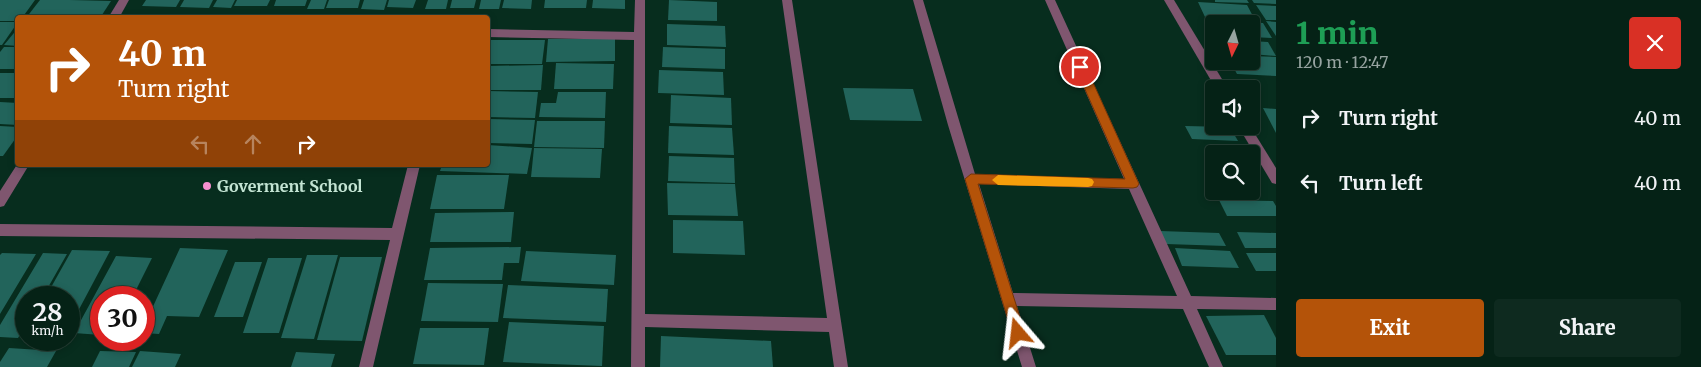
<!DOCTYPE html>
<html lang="en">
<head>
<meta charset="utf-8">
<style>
  :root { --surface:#052216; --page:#0e2a1f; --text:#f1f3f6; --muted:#97a4a1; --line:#263f35; --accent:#b45309 }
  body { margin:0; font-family:Merriweather,serif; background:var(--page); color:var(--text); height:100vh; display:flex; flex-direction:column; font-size:19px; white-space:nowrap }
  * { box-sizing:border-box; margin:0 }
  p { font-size:16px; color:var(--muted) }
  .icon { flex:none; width:28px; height:28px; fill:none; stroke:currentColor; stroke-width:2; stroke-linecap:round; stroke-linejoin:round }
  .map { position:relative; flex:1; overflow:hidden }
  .side { display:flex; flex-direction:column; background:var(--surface); width:425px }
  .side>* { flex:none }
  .top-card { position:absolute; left:15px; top:15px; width:475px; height:152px; border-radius:5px; box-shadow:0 2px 8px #0003,0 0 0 1px var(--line); background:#b45309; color:#fff; overflow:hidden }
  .needle { width:32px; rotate:185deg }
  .controls { position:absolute; left:1205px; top:15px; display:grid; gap:10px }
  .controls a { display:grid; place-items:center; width:55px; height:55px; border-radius:5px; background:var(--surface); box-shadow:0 2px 8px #0003,0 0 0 1px var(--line); font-size:25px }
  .speed { position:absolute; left:15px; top:286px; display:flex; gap:10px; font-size:25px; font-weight:700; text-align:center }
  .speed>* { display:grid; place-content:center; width:65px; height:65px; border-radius:50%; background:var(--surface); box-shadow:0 2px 8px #0003,0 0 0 1px var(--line); line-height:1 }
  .speed small { font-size:12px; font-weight:400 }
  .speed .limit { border:8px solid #d22; background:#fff; color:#111 }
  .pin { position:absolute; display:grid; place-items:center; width:42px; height:42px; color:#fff; margin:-21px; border:2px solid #fff; border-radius:50%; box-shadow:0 1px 5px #0007 }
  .me { position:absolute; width:55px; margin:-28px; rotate:343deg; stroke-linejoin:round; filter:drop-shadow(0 0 4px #0008) }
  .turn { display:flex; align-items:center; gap:18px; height:105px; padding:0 20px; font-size:22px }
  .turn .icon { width:65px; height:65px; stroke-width:2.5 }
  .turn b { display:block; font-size:35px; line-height:42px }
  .lanes { display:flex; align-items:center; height:48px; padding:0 20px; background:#0003; justify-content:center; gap:25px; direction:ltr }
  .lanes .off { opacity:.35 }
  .round { display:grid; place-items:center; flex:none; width:52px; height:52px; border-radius:5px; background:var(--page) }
  .head { display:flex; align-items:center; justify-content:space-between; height:85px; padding:0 20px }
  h1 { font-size:30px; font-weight:800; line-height:38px; color:#1e9e55 }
  .action { display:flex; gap:10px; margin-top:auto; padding:10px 20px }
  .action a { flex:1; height:58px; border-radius:5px; background:var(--accent); color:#fff; font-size:20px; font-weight:800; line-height:58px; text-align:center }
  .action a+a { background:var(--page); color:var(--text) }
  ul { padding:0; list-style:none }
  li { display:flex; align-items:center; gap:15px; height:65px; padding:0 20px }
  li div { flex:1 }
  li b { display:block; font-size:19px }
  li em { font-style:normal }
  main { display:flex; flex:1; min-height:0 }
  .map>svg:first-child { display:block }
  .building { fill:#22645b }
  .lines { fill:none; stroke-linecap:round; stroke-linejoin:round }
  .minor { fill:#7f566f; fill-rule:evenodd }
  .route { fill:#b45309; stroke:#753606 }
  .slow { fill:#f59e0b }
  .poi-dot { fill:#f690d0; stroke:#072d1e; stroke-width:2 }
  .labels { text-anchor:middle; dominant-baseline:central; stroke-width:5; stroke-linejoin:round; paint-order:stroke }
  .poi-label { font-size:16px; font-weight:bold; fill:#c3e4d3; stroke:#072d1e; text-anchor:start }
</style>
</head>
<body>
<main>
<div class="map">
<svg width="1276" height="367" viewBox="0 0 1276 367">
  <rect width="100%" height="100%" fill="#072d1e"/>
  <g class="building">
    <path d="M0 0H35L22 18H18V21H0Z"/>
    <path d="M40 0H70L111 1 100 18H26Z"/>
    <path d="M146 0H180L176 7 142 6Z"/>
    <path d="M184 0H213L209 8 180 7Z"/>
    <path d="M217 0H235L231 8 213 7Z"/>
    <path d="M237 0H270L267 6H234Z"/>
    <path d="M276 0H307L305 6H274Z"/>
    <path d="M311 0H327L324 9H307Z"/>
    <path d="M329 0H360L358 8H326Z"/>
    <path d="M364 0H387L384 10 361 9Z"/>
    <path d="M389 0H416L413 8 387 7Z"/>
    <path d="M428 0H448L446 9H425Z"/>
    <path d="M452 0H476L474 8H450Z"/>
    <path d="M481 0H501L499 9H479Z"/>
    <path d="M504 0H532L531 9 502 8Z"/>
    <path d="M545 0H587L586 8H544Z"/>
    <path d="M593 0H625V9L592 8Z"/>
    <path d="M669 0 717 2V21L668 20Z"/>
    <path d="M1215 0H1247L1249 3 1215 2Z"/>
    <path d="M1252 0H1276V4L1254 3Z"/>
    <path d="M1198 2 1247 5 1255 20 1205 17Z"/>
    <path d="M1256 5 1276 6V20H1266Z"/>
    <path d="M1207 20 1263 23 1272 38 1251 37V24H1214V32Z"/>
    <path d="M1266 21 1276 22V36Z"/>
    <path d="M0 22H18L2 45H0Z"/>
    <path d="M667 24 725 26 726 47 667 45Z"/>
    <path d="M18 28V46L4 45Z"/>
    <path d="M548 39H615V61L546 62Z"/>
    <path d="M488 40H545L542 64H488Z"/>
    <path d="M1251 41 1268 42 1276 56 1251 54Z"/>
    <path d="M4 47H18V69H0V52Z"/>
    <path d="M663 47 725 49V69L662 67Z"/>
    <path d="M1251 56 1276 57V76L1237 74 1230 61H1251Z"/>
    <path d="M556 63 614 64 613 89H554Z"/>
    <path d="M543 65 541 90H488V66Z"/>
    <path d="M659 70 723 72 724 95 658 93Z"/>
    <rect x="0" y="73" width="18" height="25"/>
    <path d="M843 88 913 89 922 121 850 120Z"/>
    <path d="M488 91 538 92 535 118 488 117Z"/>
    <path d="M558 92H606L605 118 539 117 541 103H556Z"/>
    <path d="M671 95 731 98 732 125 670 123Z"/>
    <path d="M0 102 18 103V125L0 124Z"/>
    <path d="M1263 108 1276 109V133Z"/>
    <path d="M488 119 535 120 532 144 488 143Z"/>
    <path d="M537 121H605L604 148 534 147Z"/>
    <path d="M0 126 18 127V135L3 156H0Z"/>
    <path d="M669 126 732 128 734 155 668 153Z"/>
    <path d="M1185 126 1230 127 1238 141 1192 139Z"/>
    <path d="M488 145 532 148 527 174 440 171 442 165H488Z"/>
    <path d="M534 148 602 149 600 178 531 177Z"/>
    <path d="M669 156 734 158 735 183 668 181Z"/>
    <path d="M437 175H509L504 209H430Z"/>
    <path d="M667 183 735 184 738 216 668 215Z"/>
    <path d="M1219 200 1273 201 1276 206V216H1227Z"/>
    <path d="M514 212 511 242H430L435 213Z"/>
    <path d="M673 220 743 221 745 255 673 253Z"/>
    <path d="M1160 231 1219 233 1226 246 1166 244Z"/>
    <path d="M1237 232 1276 233V248H1245Z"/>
    <path d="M521 247 519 263H504L502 280H424L430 248Z"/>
    <path d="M180 248 228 250 199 317 167 316 159 334 144 333V326Z"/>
    <path d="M1175 248 1230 251 1239 268 1182 266Z"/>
    <path d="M72 250 110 251 76 315H69V298H45Z"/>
    <path d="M526 251 616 255 614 285 521 281Z"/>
    <path d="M2 253 36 254 0 314V255Z"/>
    <path d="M43 253 67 254 42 298H26V324L18 338 0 337V325Z"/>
    <path d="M1246 253H1276V271H1256Z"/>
    <path d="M307 255H338L314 339 281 338Z"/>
    <path d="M116 256 152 258 132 298H101V335L74 333Z"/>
    <path d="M340 257H382L362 341 317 340Z"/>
    <path d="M268 258H302L279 333H243Z"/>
    <path d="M235 262H262L243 317H214Z"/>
    <path d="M428 283 503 284 498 322 421 321Z"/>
    <path d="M508 285 608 289 606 322 503 318Z"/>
    <path d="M1264 315 1276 338V355H1226L1206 316Z"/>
    <path d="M509 322 604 326 602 366 503 362Z"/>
    <path d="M420 328H489L484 365 413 364Z"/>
    <path d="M661 336 771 341 773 367H660Z"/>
    <path d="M9 348 56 351 47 367H0V362Z"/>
    <path d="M100 351 136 352 129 367H92Z"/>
    <path d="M140 351 181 354 175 367H132Z"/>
    <path d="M296 352 335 354 331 367H291Z"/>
  </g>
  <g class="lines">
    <g class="minor">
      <path d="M119 0H129L119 18H108Z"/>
      <path d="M635 0H645V314L827 318 782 0H792L848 367H834L829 332 645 327V367H631L634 40 488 37V29L634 32Z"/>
      <path d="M913 0H923L975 174 1124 179 1045 0H1055L1191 296 1276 298V310L1197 309 1223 367H1209L1183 309 1017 306 1036 367H1022L948 125ZM979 184 1129 189 1177 296 1013 293Z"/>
      <path d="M1164 0H1174L1228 89H1216Z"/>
      <path d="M1238 126H1250L1276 168V184L1272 183Z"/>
      <path d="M18 163V165H29L4 206 0 207V191Z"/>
      <path d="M408 165H420L373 367H359L390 240 0 236V224L392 228Z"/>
    </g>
  </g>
  <path class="route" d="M1080 63 1086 67 1139 184 1137 187 1133 188 978 184 1025 333 1023 337 1018 339 1014 337 1012 333 965 179 971 174 1125 179 1075 67Z"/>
  <path class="slow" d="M998 175 1088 178 1092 179 1094 182 1092 186 1088 187 998 185 992 180Z"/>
  <circle class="poi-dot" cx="207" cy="186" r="5"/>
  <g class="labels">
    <g class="poi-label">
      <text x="217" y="186">Goverment School</text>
    </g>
  </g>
</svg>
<div class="controls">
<a><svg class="needle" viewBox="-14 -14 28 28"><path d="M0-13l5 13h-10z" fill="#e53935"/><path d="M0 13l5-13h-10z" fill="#97a4a1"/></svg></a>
<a><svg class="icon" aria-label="sound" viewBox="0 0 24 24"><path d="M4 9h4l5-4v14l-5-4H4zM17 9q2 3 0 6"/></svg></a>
<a><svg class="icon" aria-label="search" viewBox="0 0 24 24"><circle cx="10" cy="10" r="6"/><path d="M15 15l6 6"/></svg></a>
</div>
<div class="speed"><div>28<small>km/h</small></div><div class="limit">30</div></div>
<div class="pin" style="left:1080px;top:67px;background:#d93025"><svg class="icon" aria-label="arrive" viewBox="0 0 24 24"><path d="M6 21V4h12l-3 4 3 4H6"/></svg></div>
<svg class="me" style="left:1018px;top:333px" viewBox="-20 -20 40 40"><path d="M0-17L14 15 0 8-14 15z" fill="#b45309" stroke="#fff" stroke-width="4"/></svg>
<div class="top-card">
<div class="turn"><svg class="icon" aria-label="right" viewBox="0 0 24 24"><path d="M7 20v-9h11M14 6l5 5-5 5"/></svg><div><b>40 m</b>Turn right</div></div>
<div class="lanes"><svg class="icon off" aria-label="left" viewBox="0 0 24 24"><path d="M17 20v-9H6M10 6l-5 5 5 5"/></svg><svg class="icon off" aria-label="ahead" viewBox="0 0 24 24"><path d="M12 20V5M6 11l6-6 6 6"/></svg><svg class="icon" aria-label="right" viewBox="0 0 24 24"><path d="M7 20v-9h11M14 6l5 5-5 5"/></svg></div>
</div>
</div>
<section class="side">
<div class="head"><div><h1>1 min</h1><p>120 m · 12:47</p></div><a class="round" style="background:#d93025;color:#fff"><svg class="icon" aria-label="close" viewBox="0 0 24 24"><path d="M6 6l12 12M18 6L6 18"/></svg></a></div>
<ul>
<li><svg class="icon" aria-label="right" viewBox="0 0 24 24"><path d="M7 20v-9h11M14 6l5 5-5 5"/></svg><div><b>Turn right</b></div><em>40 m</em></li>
<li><svg class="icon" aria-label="left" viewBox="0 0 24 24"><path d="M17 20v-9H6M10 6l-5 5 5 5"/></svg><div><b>Turn left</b></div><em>40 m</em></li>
</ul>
<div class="action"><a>Exit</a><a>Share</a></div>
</section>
</main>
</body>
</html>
